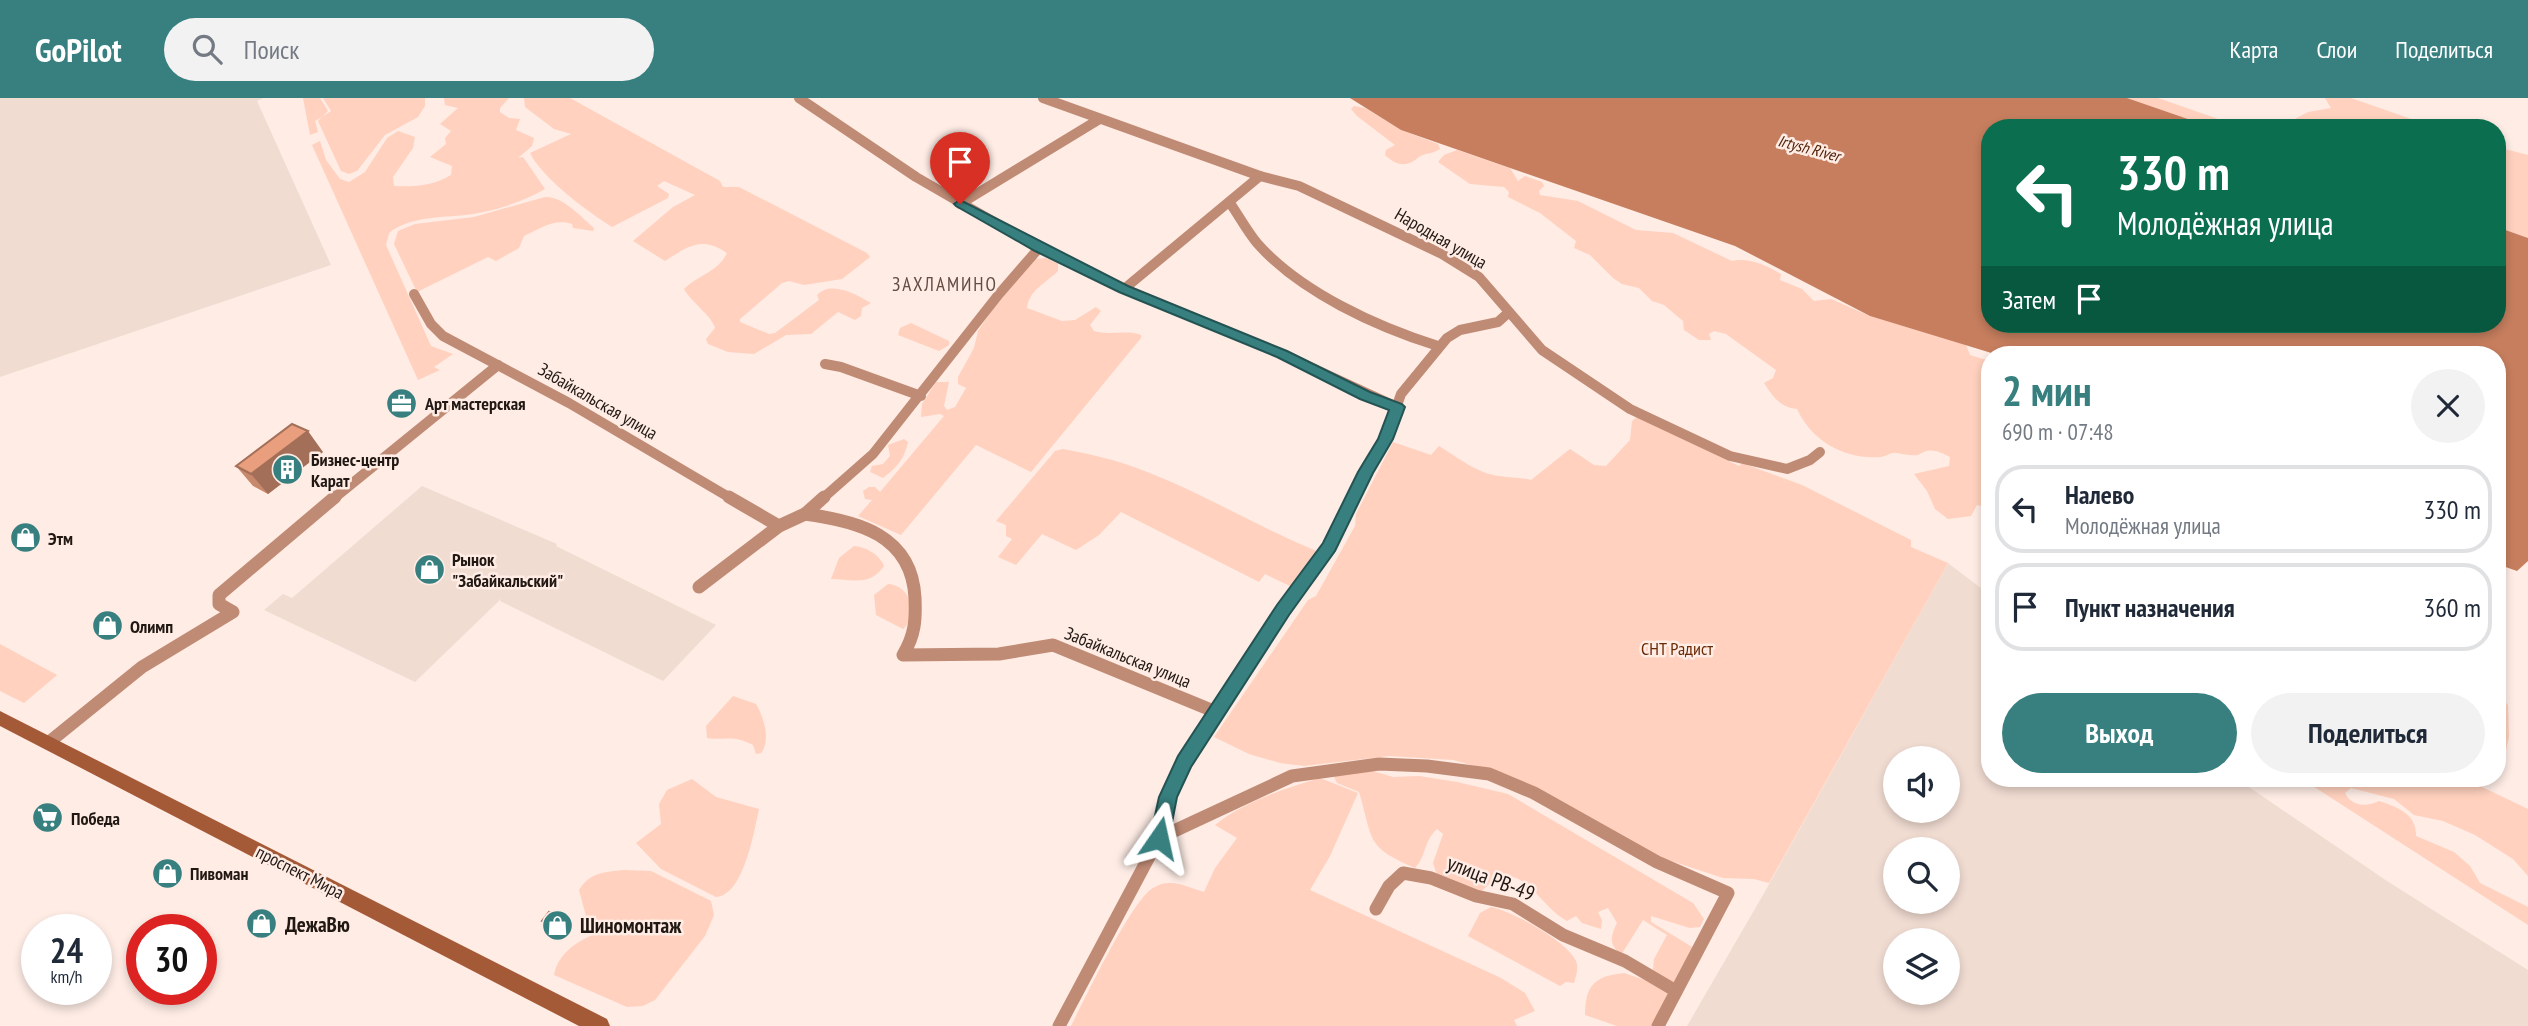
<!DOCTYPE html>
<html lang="ru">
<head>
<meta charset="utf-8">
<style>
  :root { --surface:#fff; --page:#f2f2f3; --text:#1f2937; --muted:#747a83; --line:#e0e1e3; --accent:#37807f }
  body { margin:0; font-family:"PT Sans Narrow",sans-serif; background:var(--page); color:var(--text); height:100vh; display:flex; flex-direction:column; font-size:26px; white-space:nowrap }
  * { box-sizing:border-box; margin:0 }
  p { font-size:23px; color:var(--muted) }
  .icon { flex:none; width:38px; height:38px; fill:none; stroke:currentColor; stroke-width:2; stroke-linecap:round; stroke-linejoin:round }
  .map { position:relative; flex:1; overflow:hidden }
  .panel { position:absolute; left:1981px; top:248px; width:525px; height:441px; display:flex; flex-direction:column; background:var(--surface); border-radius:28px; box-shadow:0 4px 10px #0003 }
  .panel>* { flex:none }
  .guide { position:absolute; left:1981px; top:21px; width:525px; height:214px; border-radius:28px; box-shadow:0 4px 10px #0003; background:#0b6e4f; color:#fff; overflow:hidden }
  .buttons { position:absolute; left:1883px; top:648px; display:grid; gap:14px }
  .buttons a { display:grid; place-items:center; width:77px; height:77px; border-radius:50%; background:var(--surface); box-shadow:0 4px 10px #0003; font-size:35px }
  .speed { position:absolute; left:21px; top:816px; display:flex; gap:14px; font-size:35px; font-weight:700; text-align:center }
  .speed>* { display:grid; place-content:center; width:91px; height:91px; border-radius:50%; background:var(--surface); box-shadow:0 4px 10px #0003; line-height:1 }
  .speed small { font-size:18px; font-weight:400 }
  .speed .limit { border:10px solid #d22; background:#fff; color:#111 }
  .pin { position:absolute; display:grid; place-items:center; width:60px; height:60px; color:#fff; margin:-72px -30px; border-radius:50% 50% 50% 0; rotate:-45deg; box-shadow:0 0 7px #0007 }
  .pin .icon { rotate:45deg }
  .me { position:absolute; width:77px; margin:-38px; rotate:11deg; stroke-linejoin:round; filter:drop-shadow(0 0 5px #0008) }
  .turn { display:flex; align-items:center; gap:24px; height:147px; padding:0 21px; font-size:32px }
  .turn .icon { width:91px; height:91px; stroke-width:2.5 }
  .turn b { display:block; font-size:49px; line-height:60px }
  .then { display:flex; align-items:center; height:66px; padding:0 21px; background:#0003; gap:14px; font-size:26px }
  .round { display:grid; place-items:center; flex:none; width:74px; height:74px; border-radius:37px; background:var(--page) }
  .head { display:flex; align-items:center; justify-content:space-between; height:119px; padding:0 21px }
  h1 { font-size:42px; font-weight:700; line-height:52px; color:var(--accent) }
  .action { display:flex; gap:14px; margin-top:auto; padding:14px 21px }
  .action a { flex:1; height:80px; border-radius:42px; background:var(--accent); color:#fff; font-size:28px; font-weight:700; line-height:80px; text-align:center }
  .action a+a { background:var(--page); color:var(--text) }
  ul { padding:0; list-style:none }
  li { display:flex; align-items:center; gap:21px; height:88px; margin:0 14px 10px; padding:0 7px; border:4px solid var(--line); border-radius:28px }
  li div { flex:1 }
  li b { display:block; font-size:26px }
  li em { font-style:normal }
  header { display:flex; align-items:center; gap:42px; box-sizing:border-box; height:98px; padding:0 35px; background:var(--accent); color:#fff }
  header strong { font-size:33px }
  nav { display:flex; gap:38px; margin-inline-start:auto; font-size:24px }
  .search { width:490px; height:63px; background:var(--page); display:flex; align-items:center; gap:18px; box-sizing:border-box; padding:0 24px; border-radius:38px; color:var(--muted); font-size:26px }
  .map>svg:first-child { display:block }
  .built { fill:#f1dcd2; fill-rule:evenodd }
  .green { fill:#ffd1be }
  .water { fill:#c67e5e }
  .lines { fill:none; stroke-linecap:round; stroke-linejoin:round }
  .minor-far1 { stroke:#c08b75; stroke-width:10 }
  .minor { stroke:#c08b75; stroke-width:13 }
  .secondary { fill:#a45937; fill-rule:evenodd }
  .wall { fill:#c8886c }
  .shaded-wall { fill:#a36f58 }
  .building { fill:#e99e7d; stroke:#a36f58; stroke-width:2 }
  .route { fill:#37807f; stroke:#245353; stroke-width:2 }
  .labels { text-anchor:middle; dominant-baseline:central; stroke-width:5; stroke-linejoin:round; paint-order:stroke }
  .far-water-label { font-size:16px; font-style:italic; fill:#53240c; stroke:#feece5 }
  .street-label { font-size:18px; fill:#221813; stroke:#feece5 }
  .poi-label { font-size:18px; font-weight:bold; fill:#221813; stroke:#feece5; text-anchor:start }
  .park-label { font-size:18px; fill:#6c2a04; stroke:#feece5 }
  .neighbourhood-label { font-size:19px; letter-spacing:2px; fill:#644c42; stroke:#feece5 }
  .near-street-label { font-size:21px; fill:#221813; stroke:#feece5 }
  .near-poi-label { font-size:21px; font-weight:bold; fill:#221813; stroke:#feece5; text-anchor:start }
</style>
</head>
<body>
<header>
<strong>GoPilot</strong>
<div class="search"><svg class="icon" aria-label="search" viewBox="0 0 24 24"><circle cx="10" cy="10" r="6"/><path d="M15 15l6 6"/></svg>Поиск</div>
<nav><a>Карта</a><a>Слои</a><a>Поделиться</a></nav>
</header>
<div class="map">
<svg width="2528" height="928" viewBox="0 0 2528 928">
  <rect width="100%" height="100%" fill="#feece5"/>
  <g class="built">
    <path d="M0 0H263L257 3 331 167 0 279Z"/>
    <path d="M422 388 557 446 556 448 716 527 663 583 500 503 502 500 415 584 264 512 283 496 292 500Z"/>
    <path d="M1948 465 1990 497V681H2237L2387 783 2528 872V928H1687L1763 797ZM1895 660H1948V712H1895ZM1895 751H1948V803H1895ZM1895 842H1948V894H1895Z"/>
  </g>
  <g class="green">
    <path d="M303 0H320L328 13 322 19 331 13 323 0H425V8L418 19 385 37 357 73 349 76 341 73 318 23 322 19 315 23 318 34 310 37Z"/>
    <path d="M444 0H509L500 10V14L509 20 520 21 516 32 534 40 532 48 518 60 523 59 545 91C524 103 498 112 473 116 446 120 411 117 389 135L386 147 431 248 453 256 434 269 440 272 418 282 312 47 320 43 326 62 340 81 349 84 365 74 387 40 398 33 415 39 413 50 393 79 394 88C415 89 433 88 451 77L452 68 430 59 446 46 445 40 451 33 440 26 458 10 445 7Z"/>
    <path d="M524 0H570L720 83 723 89H739L867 155 870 159 842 181 804 187 789 183 782 185 740 221V224L769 236 775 235 819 202 817 197C831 182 856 196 871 205L862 210 861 218 855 222 838 214 811 236 786 237 754 256 728 254 708 246 706 241 715 230C712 218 692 205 684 191 697 178 719 173 727 155 701 138 689 148 665 163L633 143 673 109 695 97 664 83 657 88 669 96 668 100 612 129C587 113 543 81 530 55L571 36 554 31 525 9Z"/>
    <path d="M2127 0H2158L2244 30H2214Z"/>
    <path d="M2325 0H2351L2437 30H2300L2293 22 2308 14 2331 10Z"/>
    <path d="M1354 8 1365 10 1401 32 1438 46 1440 51C1433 56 1424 55 1419 59 1407 69 1398 69 1385 57L1386 52 1395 47 1357 18 1351 11Z"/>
    <path d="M2497 49 2528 57V140L2497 129Z"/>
    <path d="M1457 52 1510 70 1518 83 1525 78 1542 84 1544 88 1539 93 1540 97 1578 103 1636 132 1673 135 1732 163C1749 159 1767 168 1781 176L1780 182 1802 191 1814 203 1831 201 1870 218 1966 247 1970 257 1990 263V410L1977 407 1971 418 1948 421 1935 411 1927 393 1914 376 1949 368 1950 359C1938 353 1930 349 1918 357 1910 358 1904 356 1897 355 1891 354 1887 358 1881 359 1846 362 1812 344 1797 311 1780 309 1773 299 1764 285L1773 280 1776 272 1726 236 1714 233 1709 236 1711 242H1699L1684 232 1683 223 1664 207 1652 203 1639 190 1622 186 1613 180 1590 157 1574 150 1576 143 1540 115 1508 99 1509 94 1504 89 1470 86 1438 64 1444 57Z"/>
    <path d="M545 99C563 98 581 119 594 130L593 133 573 130 572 126C555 120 539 131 524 138L519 150 496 163 488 159 417 194 394 146 398 133 415 126 474 119Z"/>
    <path d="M1046 160 1058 165V173C1046 185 1029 192 1027 210L1062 223 1075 222 1096 209 1101 213 1090 227 1094 233C1110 238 1126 231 1141 237V240L1031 374 976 347 901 437 858 418 872 402 865 401 863 393 869 389H875L880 394 944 318 940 316 921 319 922 306 936 284H949L944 308 947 312 955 309 966 290 958 286V279L974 250 978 233 1002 197 1034 161Z"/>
    <path d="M911 225 949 243V247L939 253 898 237 900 230Z"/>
    <path d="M1638 318 1739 368 1742 365 1802 387 1911 442V449L1948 465 1769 785 1754 781 1723 780 1659 759 1489 672 1453 662 1389 658 1304 668 1280 665 1249 656 1214 639 1308 502 1316 498 1355 428 1356 416 1393 344 1431 357 1439 348C1457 359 1478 376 1499 378 1510 380 1520 379 1531 382L1570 351 1594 367 1606 368 1630 342 1632 323Z"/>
    <path d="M904 341 908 344C904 362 897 369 883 380L870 374 872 368 883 366 890 358 888 347Z"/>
    <path d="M1063 351C1090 356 1117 362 1142 372 1203 395 1259 430 1319 454L1294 490 1265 476 1259 484 1121 414 1099 437 1076 452 1042 436 1016 467 998 459 1012 441 1006 438V427L996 423 1055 353Z"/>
    <path d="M854 448C866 449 880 457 884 468 870 489 851 481 831 481L839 460Z"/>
    <path d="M888 486C910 487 920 517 903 531L876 517 874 497Z"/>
    <path d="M0 546 57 577 24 605 0 593Z"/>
    <path d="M2497 595 2508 607 2509 639 2503 665 2497 666Z"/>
    <path d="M733 598 756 606C764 620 771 642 761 655L756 656 753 647C732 636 727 643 707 640L706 628Z"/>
    <path d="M1366 671 1393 679 1419 678 1457 684 1508 696 1693 805 1704 821 1700 829 1690 830 1651 818V824L1694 850 1675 887 1653 872 1654 861 1667 837 1643 822 1621 857C1609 846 1610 839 1617 825L1608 810 1598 814 1602 822 1601 831 1582 825 1576 818 1567 823C1536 807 1520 750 1479 796L1437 777 1433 765 1443 736 1437 731C1424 742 1426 759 1415 770 1365 748 1374 744 1359 694L1337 685 1334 679 1341 674Z"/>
    <path d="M1320 680 1358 695 1330 758 1310 792 1501 880 1525 895 1535 913 1514 922 1517 928H1071C1085 901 1131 803 1153 790 1170 779 1187 789 1204 794L1215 770 1237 740 1215 727C1245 703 1284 691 1320 680Z"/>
    <path d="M692 681 716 699 759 711C754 733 744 797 716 799L661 771 636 745 661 726 659 706 667 692Z"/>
    <path d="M2302 681H2480L2478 687 2528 711V778L2513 761 2475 737 2443 723 2414 717 2394 701 2351 690 2345 695C2352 709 2367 709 2379 703 2397 709 2417 716 2416 738L2454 754 2470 768 2480 785 2528 809V827Z"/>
    <path d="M624 772 651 773 711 803 714 817 705 838 655 902 643 908 627 909 554 877C559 851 585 839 607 831V825H599L586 818 579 792C590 774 605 774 624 772Z"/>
    <path d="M1491 809C1512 813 1567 843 1576 863 1579 871 1576 878 1574 885L1566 884 1560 888 1468 838 1480 815Z"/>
    <path d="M1624 875 1645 882 1668 895 1652 928H1617L1585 917C1585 887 1595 878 1624 875Z"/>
  </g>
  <path class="water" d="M1350 0H2127L2214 30H1990V226H2497V129L2528 140V463L2517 473 2497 466V257H1998L1870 218 1735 148 1401 32Z"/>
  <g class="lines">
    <g class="minor-far1">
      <path d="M799 0 916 79 1039 150 1124 191 1282 256 1397 309"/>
      <path d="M1043 0 1260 78 1299 88 1442 156 1479 179 1542 252 1630 311 1730 358 1787 371 1810 362 1820 354"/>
      <path d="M1230 105C1239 118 1247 133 1257 145 1300 194 1377 229 1438 248"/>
      <path d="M960 106 1098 22"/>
      <path d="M1124 191 1260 78"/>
      <path d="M414 196 431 226 443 238 569 305 732 401"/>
      <path d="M825 266 841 269 921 298"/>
      <path d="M333 401 498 267"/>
      <path d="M822 401 873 356 999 196 1039 150"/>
      <path d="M1353 401 1385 341 1401 296 1447 240 1460 232 1498 224 1508 215"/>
    </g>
    <g class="minor">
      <path d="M729 399 779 428"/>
      <path d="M805 416C858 423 912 437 915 500 916 522 915 537 903 557L999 556 1053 547 1216 614"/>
      <path d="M699 489 779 428 805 416 824 399"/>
      <path d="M48 645 142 569 233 514 219 506V497L335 399"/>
      <path d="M1159 740 1292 678 1379 666 1427 668 1489 676 1534 695 1657 764 1728 795 1658 928"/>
      <path d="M1376 811 1389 788 1403 775 1431 780 1476 798 1513 806 1563 837 1625 863 1676 893"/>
      <path d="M1059 928 1159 740 1168 699 1184 664 1283 512 1329 449 1354 399"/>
    </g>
    <path class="secondary" d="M0 613 607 921 610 928H579L0 628Z"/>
  </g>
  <g class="wall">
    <path d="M323 354 268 396 253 388 236 368Z"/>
    <path d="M564 822 568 826 561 835 546 827 542 823Z"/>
  </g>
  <g class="shaded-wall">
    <path d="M308 333 323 354 268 396 251 376Z"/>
    <path d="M564 822 568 826 561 835 557 831Z"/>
  </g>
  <g class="building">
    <path d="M292 326 308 333 251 376 236 368Z"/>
    <path d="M549 814 564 822 557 831 542 823Z"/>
  </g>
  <path class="route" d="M960 102 1128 188 1287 253 1370 294 1402 306 1405 309 1393 341 1373 375 1335 453 1289 517 1191 669 1177 699 1169 740 1166 745 1159 748 1153 745 1150 740 1159 699 1178 658 1277 507 1323 445 1358 374 1378 341 1389 312 1360 301 1277 259 1119 194 1035 153 956 108 954 106Z"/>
  <defs>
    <symbol id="office-disc" viewBox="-11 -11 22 22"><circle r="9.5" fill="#37807f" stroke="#feece5"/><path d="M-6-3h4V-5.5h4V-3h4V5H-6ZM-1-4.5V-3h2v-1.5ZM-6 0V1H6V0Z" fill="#fff"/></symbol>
    <symbol id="building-disc" viewBox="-11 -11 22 22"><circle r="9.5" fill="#37807f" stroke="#feece5"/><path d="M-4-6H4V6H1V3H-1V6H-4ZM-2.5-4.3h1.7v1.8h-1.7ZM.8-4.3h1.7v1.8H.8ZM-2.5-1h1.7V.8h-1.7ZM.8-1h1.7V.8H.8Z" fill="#fff"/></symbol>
    <symbol id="shop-disc" viewBox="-11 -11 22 22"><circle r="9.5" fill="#37807f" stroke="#feece5"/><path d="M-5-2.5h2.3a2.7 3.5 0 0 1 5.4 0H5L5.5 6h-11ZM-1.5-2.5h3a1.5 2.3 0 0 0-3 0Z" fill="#fff"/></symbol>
    <symbol id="supermarket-disc" viewBox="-11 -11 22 22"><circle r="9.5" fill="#37807f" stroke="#feece5"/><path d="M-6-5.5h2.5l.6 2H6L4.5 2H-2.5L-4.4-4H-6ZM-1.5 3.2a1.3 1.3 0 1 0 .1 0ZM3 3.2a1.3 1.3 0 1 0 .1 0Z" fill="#fff"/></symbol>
  </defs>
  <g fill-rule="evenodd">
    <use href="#office-disc" x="384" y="288" width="35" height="35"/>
    <use href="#building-disc" x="270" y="354" width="35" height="35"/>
    <use href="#shop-disc" x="8" y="422" width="35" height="35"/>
    <use href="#shop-disc" x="412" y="454" width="35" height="35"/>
    <use href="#shop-disc" x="90" y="510" width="35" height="35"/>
    <use href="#supermarket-disc" x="30" y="702" width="35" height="35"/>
    <use href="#shop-disc" x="150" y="758" width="35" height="35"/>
    <use href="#shop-disc" x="244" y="808" width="35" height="35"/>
    <use href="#shop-disc" x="540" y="810" width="35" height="35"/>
  </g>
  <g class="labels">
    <g class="far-water-label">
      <text transform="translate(1809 50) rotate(15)">Irtysh River</text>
    </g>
    <g class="street-label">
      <text transform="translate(1441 140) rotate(30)">Народная улица</text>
      <text transform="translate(598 303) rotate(30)">Забайкальская улица</text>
      <text transform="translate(1128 559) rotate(22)">Забайкальская улица</text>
      <text transform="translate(300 774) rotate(27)">проспект Мира</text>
    </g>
    <g class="poi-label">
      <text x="425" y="305">Арт мастерская</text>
      <text x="311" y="361">Бизнес-центр<tspan x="311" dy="21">Карат</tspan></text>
      <text x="48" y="440">Этм</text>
      <text x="452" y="461">Рынок<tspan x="452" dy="21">"Забайкальский"</tspan></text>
      <text x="130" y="528">Олимп</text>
      <text x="71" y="720">Победа</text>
      <text x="190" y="775">Пивоман</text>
    </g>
    <g class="park-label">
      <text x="1677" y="550">СНТ Радист</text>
    </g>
    <g class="neighbourhood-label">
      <text x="945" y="186">ЗАХЛАМИНО</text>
    </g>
    <g class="near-street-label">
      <text transform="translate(1491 780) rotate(21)">улица РВ-49</text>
    </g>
    <g class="near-poi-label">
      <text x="285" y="826">ДежаВю</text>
      <text x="580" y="827">Шиномонтаж</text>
    </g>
  </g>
</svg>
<div class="buttons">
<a><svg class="icon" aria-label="sound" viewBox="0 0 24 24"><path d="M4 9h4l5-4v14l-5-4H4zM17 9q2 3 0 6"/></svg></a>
<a><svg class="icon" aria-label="search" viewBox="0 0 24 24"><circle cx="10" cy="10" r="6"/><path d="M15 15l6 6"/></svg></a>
<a><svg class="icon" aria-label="layers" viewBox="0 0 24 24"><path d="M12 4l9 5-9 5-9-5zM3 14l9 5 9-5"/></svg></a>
</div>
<div class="speed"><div>24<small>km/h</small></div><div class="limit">30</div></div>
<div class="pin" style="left:960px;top:106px;background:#d93025"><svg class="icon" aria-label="arrive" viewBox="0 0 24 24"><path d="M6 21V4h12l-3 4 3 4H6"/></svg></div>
<svg class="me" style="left:1159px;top:740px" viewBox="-20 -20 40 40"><path d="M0-17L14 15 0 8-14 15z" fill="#37807f" stroke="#fff" stroke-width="4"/></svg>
<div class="guide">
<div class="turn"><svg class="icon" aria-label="left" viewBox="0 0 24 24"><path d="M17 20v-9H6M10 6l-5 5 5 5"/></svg><div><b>330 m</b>Молодёжная улица</div></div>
<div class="then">Затем<svg class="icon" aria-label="arrive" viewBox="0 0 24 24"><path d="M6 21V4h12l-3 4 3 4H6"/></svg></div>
</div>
<section class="panel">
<div class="head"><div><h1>2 мин</h1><p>690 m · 07:48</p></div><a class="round"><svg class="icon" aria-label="close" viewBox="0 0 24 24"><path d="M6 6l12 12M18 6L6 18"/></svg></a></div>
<ul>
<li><svg class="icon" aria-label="left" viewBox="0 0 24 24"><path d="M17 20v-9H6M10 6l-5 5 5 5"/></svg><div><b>Налево</b><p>Молодёжная улица</p></div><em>330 m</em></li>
<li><svg class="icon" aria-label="arrive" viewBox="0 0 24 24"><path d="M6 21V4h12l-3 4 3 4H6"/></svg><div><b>Пункт назначения</b></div><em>360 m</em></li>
</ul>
<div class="action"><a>Выход</a><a>Поделиться</a></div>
</section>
</div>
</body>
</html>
